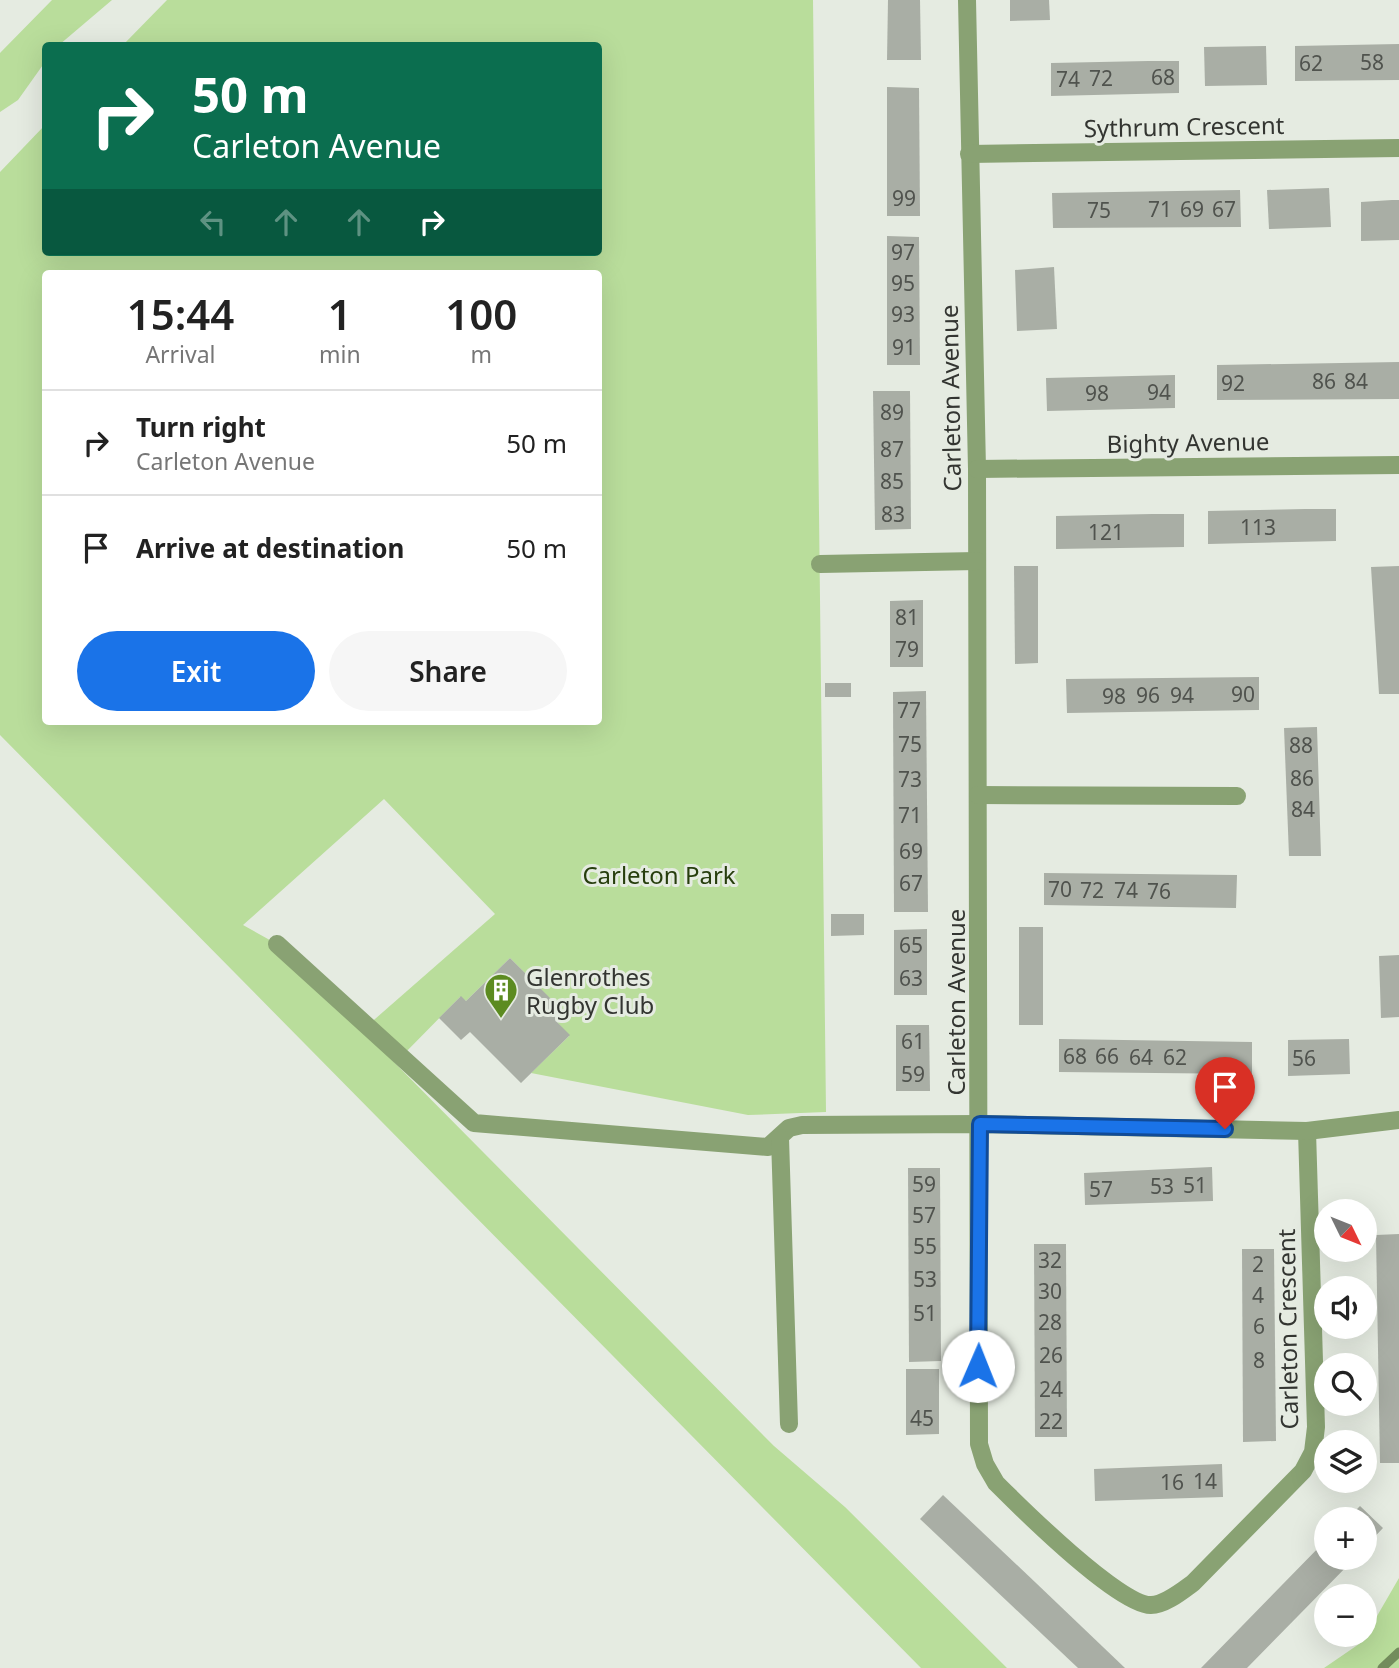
<!DOCTYPE html>
<html lang="en">
<head>
<meta charset="utf-8">
<style>
  :root { --surface:#fff; --page:#f6f6f6; --text:#222; --muted:#767676; --line:#e0e0e0; --accent:#1a73e8 }
  body { margin:0; font-family:"Noto Sans",sans-serif; background:var(--page); color:var(--text); height:100vh; display:flex; flex-direction:column; font-size:26px; white-space:nowrap }
  * { box-sizing:border-box; margin:0 }
  p { font-size:23px; color:var(--muted) }
  .icon { flex:none; width:38px; height:38px; fill:none; stroke:currentColor; stroke-width:2; stroke-linecap:round; stroke-linejoin:round }
  .map { position:relative; flex:1; overflow:hidden }
  .sheet { position:absolute; left:42px; top:270px; width:560px; height:455px; display:flex; flex-direction:column; background:var(--surface); border-radius:7px; box-shadow:0 7px 28px #0002 }
  .sheet>* { flex:none }
  .top-card { position:absolute; left:42px; top:42px; width:560px; height:214px; border-radius:7px; box-shadow:0 7px 28px #0002; background:#0b6e4f; color:#fff; overflow:hidden }
  .needle { width:46px; rotate:133deg }
  .tools { position:absolute; left:1314px; top:1199px; display:grid; gap:14px }
  .tools a { display:grid; place-items:center; width:63px; height:63px; border-radius:50%; background:var(--surface); box-shadow:0 7px 28px #0002; font-size:35px }
  .pin { position:absolute; display:grid; place-items:center; width:60px; height:60px; color:#fff; margin:-72px -30px; border-radius:50% 50% 50% 0; rotate:-45deg; box-shadow:0 0 7px #0007 }
  .pin .icon { rotate:45deg }
  .me { position:absolute; width:77px; margin:-38px; rotate:1deg; stroke-linejoin:round; filter:drop-shadow(0 0 5px #0008) }
  .turn { display:flex; align-items:center; gap:24px; height:147px; padding:0 35px; font-size:32px }
  .turn .icon { width:91px; height:91px; stroke-width:2.5 }
  .turn b { display:block; font-size:49px; line-height:60px }
  .lanes { display:flex; align-items:center; height:66px; padding:0 35px; background:#0003; justify-content:center; gap:35px; direction:ltr }
  .lanes .off { opacity:.35 }
  .eta { display:flex; justify-content:space-evenly; align-items:center; height:119px; text-align:center }
  .eta b { font-size:42px; font-weight:600; line-height:49px }
  .button { display:flex; gap:14px; margin-top:auto; padding:14px 35px }
  .button a { flex:1; height:80px; border-radius:42px; background:var(--accent); color:#fff; font-size:28px; font-weight:600; line-height:80px; text-align:center }
  .button a+a { background:var(--page); color:var(--text) }
  ul { padding:0; list-style:none }
  li { display:flex; align-items:center; gap:21px; height:105px; padding:0 35px; border-top:2px solid var(--line) }
  li div { flex:1 }
  li b { display:block; font-size:26px }
  li em { font-style:normal }
  .map>svg:first-child { display:block }
  .green { fill:#b9dd9b; fill-rule:evenodd }
  .lines { fill:none; stroke-linecap:round; stroke-linejoin:round }
  .stream { stroke:#738c5c; stroke-width:9 }
  .building { fill:#a9aea5 }
  .minor { stroke:#89a273; stroke-width:18 }
  .route-casing { stroke:#114b97; stroke-width:18 }
  .route { stroke:#1a73e8; stroke-width:12 }
  .labels { text-anchor:middle; dominant-baseline:central; stroke-width:6; stroke-linejoin:round; paint-order:stroke }
  .number-label { font-size:21px; fill:#50534e }
  .street-label { font-size:24px; fill:#333531; stroke:#e5ebe1 }
  .park-label { font-size:24px; fill:#273e0d; stroke:#e5ebe1 }
  .poi-label { font-size:24px; fill:#333531; stroke:#e5ebe1; text-anchor:start }
</style>
</head>
<body>
<div class="map">
<svg width="1399" height="1668" viewBox="0 0 1399 1668">
  <rect width="100%" height="100%" fill="#e5ebe1"/>
  <g class="green">
    <path d="M52 0H112L59 45 46 46 45 62 18 100 0 112V53Z"/>
    <path d="M167 0H813L826 1112 748 1115 531 1073 569 1036 557 1022 565 1014 510 958 466 1001 460 997 401 1057 367 1026 495 914 384 799 243 925 277 944 774 1446 845 1507 1007 1668H921L0 735V172L45 125 46 252H598V46L123 45ZM46 273H598V721H46Z"/>
    <path d="M1399 1578V1668H1324L1362 1642Z"/>
  </g>
  <g class="lines">
    <path class="stream" d="M1382 1668 1399 1652"/>
  </g>
  <g class="building">
    <path d="M888 0H920L921 60H887Z"/>
    <path d="M1010 0H1049L1050 20 1010 21Z"/>
    <path d="M1399 44V80L1295 81V46Z"/>
    <path d="M1266 46 1267 85 1205 86 1204 47Z"/>
    <path d="M1148 61H1179V93L1051 96V63Z"/>
    <path d="M887 87 919 88 920 216H887Z"/>
    <path d="M1329 188 1331 227 1269 229 1267 190Z"/>
    <path d="M1240 190 1241 227 1053 228 1052 193Z"/>
    <path d="M1392 200H1399V240L1361 241V202Z"/>
    <path d="M887 236 919 237 920 365H887Z"/>
    <path d="M1054 267 1057 329 1017 331 1015 270Z"/>
    <path d="M1399 362V399L1217 400V365Z"/>
    <path d="M1175 375V408L1047 411 1046 378Z"/>
    <path d="M873 391H910L911 529 875 530Z"/>
    <path d="M1305 509H1336V541L1208 544V511Z"/>
    <path d="M1152 514H1184V547L1056 549V516Z"/>
    <path d="M1014 566H1038V663L1015 664Z"/>
    <path d="M1399 566V694H1379L1371 567Z"/>
    <path d="M923 600V667H890V601Z"/>
    <path d="M1259 677V710L1067 713 1066 679Z"/>
    <rect x="825" y="683" width="26" height="14"/>
    <path d="M926 691 928 912H894L893 692Z"/>
    <path d="M1317 727 1321 856H1289L1284 728Z"/>
    <path d="M1044 873 1237 875 1236 908 1044 905Z"/>
    <path d="M831 914H864V935L831 936Z"/>
    <rect x="1019" y="927" width="24" height="98"/>
    <path d="M927 929V995H894V930Z"/>
    <path d="M1399 955V1017L1381 1018 1379 956Z"/>
    <path d="M510 958 566 1014 557 1022 570 1035 521 1083 470 1032 461 1040 439 1018 461 996 466 1001Z"/>
    <path d="M896 1025H929L930 1091H896Z"/>
    <path d="M1059 1039 1252 1042V1074L1059 1072Z"/>
    <path d="M1349 1039 1350 1074 1288 1076V1040Z"/>
    <path d="M1212 1167 1213 1201 1085 1205 1084 1173Z"/>
    <path d="M908 1168H940L941 1361 909 1362Z"/>
    <path d="M1399 1234V1463H1380L1376 1235Z"/>
    <path d="M1034 1244H1066L1067 1437H1035Z"/>
    <path d="M1242 1249H1274L1276 1441 1243 1442Z"/>
    <path d="M906 1369H939V1434L906 1435Z"/>
    <path d="M1222 1464 1223 1497 1095 1501 1094 1469Z"/>
    <path d="M943 1495 1036 1583 1125 1668H1078L920 1519Z"/>
    <path d="M1360 1506 1383 1528 1365 1547V1519H1347Z"/>
    <path d="M1326 1540V1558H1355L1247 1668H1201Z"/>
  </g>
  <g class="lines">
    <g class="minor">
      <path d="M967 0 977 469 979 1444 985 1464 996 1483C1021 1508 1120 1606 1151 1605 1165 1605 1182 1591 1193 1583L1303 1471 1313 1452 1316 1427 1307 1131"/>
      <path d="M969 154 1399 148"/>
      <path d="M977 469 1399 465"/>
      <path d="M820 564 977 561"/>
      <path d="M978 795 1237 796"/>
      <path d="M277 944 474 1123 768 1147 789 1128 802 1125 980 1124 1307 1131 1399 1120"/>
      <path d="M780 1138 789 1424"/>
    </g>
  </g>
  <g class="lines">
    <defs>
      <path id="route" d="M978 1366 980 1124 1225 1129"/>
    </defs>
    <use href="#route" class="route-casing"/>
    <use href="#route" class="route"/>
  </g>
  <defs>
    <symbol id="building-pin" viewBox="-11 -11 22 30"><path d="M0 17L-7.5 6A9.5 9.5 0 1 1 7.5 6Z" fill="#5c8b20" stroke="#e5ebe1"/><path d="M-4-6H4V6H1V3H-1V6H-4ZM-2.5-4.3h1.7v1.8h-1.7ZM.8-4.3h1.7v1.8H.8ZM-2.5-1h1.7V.8h-1.7ZM.8-1h1.7V.8H.8Z" fill="#fff"/></symbol>
  </defs>
  <g fill-rule="evenodd">
    <use href="#building-pin" x="482" y="971" width="38" height="52"/>
  </g>
  <g class="labels">
    <g class="number-label">
      <text x="1372" y="62">58</text>
      <text x="1311" y="63">62</text>
      <text x="1163" y="77">68</text>
      <text x="1101" y="78">72</text>
      <text x="1068" y="79">74</text>
      <text x="904" y="198">99</text>
      <text x="1160" y="209">71</text>
      <text x="1192" y="209">69</text>
      <text x="1224" y="209">67</text>
      <text x="1099" y="210">75</text>
      <text x="903" y="252">97</text>
      <text x="903" y="283">95</text>
      <text x="903" y="314">93</text>
      <text x="904" y="347">91</text>
      <text x="1324" y="381">86</text>
      <text x="1356" y="381">84</text>
      <text x="1233" y="383">92</text>
      <text x="1159" y="392">94</text>
      <text x="1097" y="393">98</text>
      <text x="892" y="412">89</text>
      <text x="892" y="449">87</text>
      <text x="892" y="481">85</text>
      <text x="893" y="514">83</text>
      <text x="1258" y="527">113</text>
      <text x="1106" y="532">121</text>
      <text x="907" y="617">81</text>
      <text x="907" y="649">79</text>
      <text x="1243" y="694">90</text>
      <text x="1148" y="695">96</text>
      <text x="1182" y="695">94</text>
      <text x="1114" y="696">98</text>
      <text x="909" y="710">77</text>
      <text x="910" y="744">75</text>
      <text x="1301" y="745">88</text>
      <text x="1302" y="778">86</text>
      <text x="910" y="779">73</text>
      <text x="1303" y="809">84</text>
      <text x="910" y="815">71</text>
      <text x="911" y="851">69</text>
      <text x="911" y="883">67</text>
      <text x="1060" y="889">70</text>
      <text x="1092" y="890">72</text>
      <text x="1126" y="890">74</text>
      <text x="1159" y="891">76</text>
      <text x="911" y="945">65</text>
      <text x="911" y="978">63</text>
      <text x="913" y="1041">61</text>
      <text x="1075" y="1056">68</text>
      <text x="1107" y="1056">66</text>
      <text x="1141" y="1057">64</text>
      <text x="1175" y="1057">62</text>
      <text x="1304" y="1058">56</text>
      <text x="913" y="1074">59</text>
      <text x="924" y="1184">59</text>
      <text x="1195" y="1185">51</text>
      <text x="1162" y="1186">53</text>
      <text x="1101" y="1189">57</text>
      <text x="924" y="1215">57</text>
      <text x="925" y="1246">55</text>
      <text x="1050" y="1260">32</text>
      <text x="1258" y="1264">2</text>
      <text x="925" y="1279">53</text>
      <text x="1050" y="1291">30</text>
      <text x="1258" y="1295">4</text>
      <text x="925" y="1313">51</text>
      <text x="1050" y="1322">28</text>
      <text x="1259" y="1326">6</text>
      <text x="1051" y="1355">26</text>
      <text x="1259" y="1360">8</text>
      <text x="1051" y="1389">24</text>
      <text x="922" y="1418">45</text>
      <text x="1051" y="1421">22</text>
      <text x="1205" y="1481">14</text>
      <text x="1172" y="1482">16</text>
    </g>
    <g class="street-label">
      <text transform="translate(1184 126) rotate(-1)">Sythrum Crescent</text>
      <text transform="translate(950 398) rotate(-91)">Carleton Avenue</text>
      <text transform="translate(1188 442) rotate(-1)">Bighty Avenue</text>
      <text transform="translate(955 1002) rotate(-90)">Carleton Avenue</text>
      <text transform="translate(1287 1329) rotate(-91)">Carleton Crescent</text>
    </g>
    <g class="park-label">
      <text x="659" y="874">Carleton Park</text>
    </g>
    <g class="poi-label">
      <text x="526" y="976">Glenrothes<tspan x="526" dy="28">Rugby Club</tspan></text>
    </g>
  </g>
</svg>
<div class="tools">
<a><svg class="needle" viewBox="-14 -14 28 28"><path d="M0-13l5 13h-10z" fill="#e53935"/><path d="M0 13l5-13h-10z" fill="#767676"/></svg></a>
<a><svg class="icon" aria-label="sound" viewBox="0 0 24 24"><path d="M4 9h4l5-4v14l-5-4H4zM17 9q2 3 0 6"/></svg></a>
<a><svg class="icon" aria-label="search" viewBox="0 0 24 24"><circle cx="10" cy="10" r="6"/><path d="M15 15l6 6"/></svg></a>
<a><svg class="icon" aria-label="layers" viewBox="0 0 24 24"><path d="M12 4l9 5-9 5-9-5zM3 14l9 5 9-5"/></svg></a>
<a>+</a>
<a>−</a>
</div>
<div class="pin" style="left:1225px;top:1129px;background:#d93025"><svg class="icon" aria-label="arrive" viewBox="0 0 24 24"><path d="M6 21V4h12l-3 4 3 4H6"/></svg></div>
<svg class="me" style="left:978px;top:1366px" viewBox="-20 -20 40 40"><circle r="19" fill="#fff"/><path d="M0-13L10 11 0 6-10 11z" fill="#1a73e8"/></svg>
<div class="top-card">
<div class="turn"><svg class="icon" aria-label="right" viewBox="0 0 24 24"><path d="M7 20v-9h11M14 6l5 5-5 5"/></svg><div><b>50 m</b>Carleton Avenue</div></div>
<div class="lanes"><svg class="icon off" aria-label="left" viewBox="0 0 24 24"><path d="M17 20v-9H6M10 6l-5 5 5 5"/></svg><svg class="icon off" aria-label="ahead" viewBox="0 0 24 24"><path d="M12 20V5M6 11l6-6 6 6"/></svg><svg class="icon off" aria-label="ahead" viewBox="0 0 24 24"><path d="M12 20V5M6 11l6-6 6 6"/></svg><svg class="icon" aria-label="right" viewBox="0 0 24 24"><path d="M7 20v-9h11M14 6l5 5-5 5"/></svg></div>
</div>
<section class="sheet">
<div class="eta">
<div><b>15:44</b><p>Arrival</p></div>
<div><b>1</b><p>min</p></div>
<div><b>100</b><p>m</p></div>
</div>
<ul>
<li><svg class="icon" aria-label="right" viewBox="0 0 24 24"><path d="M7 20v-9h11M14 6l5 5-5 5"/></svg><div><b>Turn right</b><p>Carleton Avenue</p></div><em>50 m</em></li>
<li><svg class="icon" aria-label="arrive" viewBox="0 0 24 24"><path d="M6 21V4h12l-3 4 3 4H6"/></svg><div><b>Arrive at destination</b></div><em>50 m</em></li>
</ul>
<div class="button"><a>Exit</a><a>Share</a></div>
</section>
</div>
</body>
</html>
